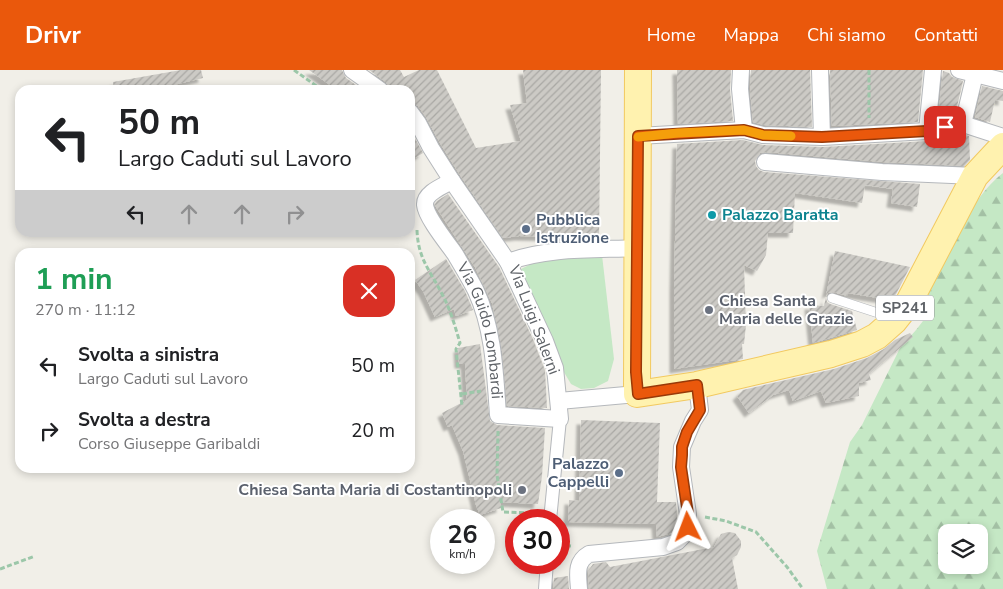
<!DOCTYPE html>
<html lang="it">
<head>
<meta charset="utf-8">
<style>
  :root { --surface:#fff; --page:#f2f2f2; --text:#202124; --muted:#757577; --accent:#ea580c }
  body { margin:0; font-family:"Nunito Sans",sans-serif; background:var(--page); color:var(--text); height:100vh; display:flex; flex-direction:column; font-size:19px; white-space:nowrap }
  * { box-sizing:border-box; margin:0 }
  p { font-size:16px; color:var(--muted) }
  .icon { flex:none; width:28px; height:28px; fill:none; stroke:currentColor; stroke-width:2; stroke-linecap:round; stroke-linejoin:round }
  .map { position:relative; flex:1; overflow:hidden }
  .sheet { position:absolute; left:15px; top:178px; width:400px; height:225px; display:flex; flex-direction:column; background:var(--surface); border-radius:15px; box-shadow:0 2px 8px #0003 }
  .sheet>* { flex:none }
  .top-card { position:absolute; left:15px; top:15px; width:400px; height:152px; border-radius:15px; box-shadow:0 2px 8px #0003; background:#fff; color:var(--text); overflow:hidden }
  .controls { position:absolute; left:938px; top:454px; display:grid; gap:10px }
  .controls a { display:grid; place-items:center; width:50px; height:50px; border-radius:10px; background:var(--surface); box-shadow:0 2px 8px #0003; font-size:25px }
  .speed { position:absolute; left:430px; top:439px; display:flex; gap:10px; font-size:25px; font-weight:700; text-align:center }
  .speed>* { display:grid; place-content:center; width:65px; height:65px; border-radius:50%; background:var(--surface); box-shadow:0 2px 8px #0003; line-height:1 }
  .speed small { font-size:12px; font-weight:400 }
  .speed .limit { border:8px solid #d22; background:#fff; color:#111 }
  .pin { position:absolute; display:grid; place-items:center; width:42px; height:42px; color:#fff; margin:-21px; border-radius:10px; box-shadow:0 2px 8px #0006 }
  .me { position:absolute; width:55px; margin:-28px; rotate:357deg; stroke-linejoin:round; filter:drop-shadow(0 0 4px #0008) }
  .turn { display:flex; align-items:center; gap:18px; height:105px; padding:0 20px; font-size:22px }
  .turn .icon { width:65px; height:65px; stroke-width:2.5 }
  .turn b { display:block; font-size:35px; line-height:42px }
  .lanes { display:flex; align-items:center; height:48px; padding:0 20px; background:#0003; justify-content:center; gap:25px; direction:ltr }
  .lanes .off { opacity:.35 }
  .round { display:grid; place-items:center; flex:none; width:52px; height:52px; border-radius:15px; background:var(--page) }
  .summary { display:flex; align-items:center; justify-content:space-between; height:85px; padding:0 20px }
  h1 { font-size:30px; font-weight:700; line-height:38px; color:#1e9e55 }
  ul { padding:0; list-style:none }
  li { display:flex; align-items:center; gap:15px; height:65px; padding:0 20px }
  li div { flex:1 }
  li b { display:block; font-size:19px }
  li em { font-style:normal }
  header { display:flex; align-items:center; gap:30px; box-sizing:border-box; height:70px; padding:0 25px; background:var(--accent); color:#fff }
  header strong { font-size:24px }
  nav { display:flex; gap:28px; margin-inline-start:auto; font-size:18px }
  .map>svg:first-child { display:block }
  .forest { fill:url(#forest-firs); fill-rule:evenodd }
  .park { fill:#c5e8c5 }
  .building { fill:url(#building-hatch); filter:url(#shadow) }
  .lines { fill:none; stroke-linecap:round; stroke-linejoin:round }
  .service-casing { stroke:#b5b8bc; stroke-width:10 }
  .pedestrian-casing { stroke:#b5b8bc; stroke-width:14 }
  .minor-casing { stroke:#b5b8bc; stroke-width:18 }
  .primary-casing { stroke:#f2c960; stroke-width:28 }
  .path { stroke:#9cc7a9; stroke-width:3; stroke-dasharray:5 2.5; stroke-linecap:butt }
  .service { stroke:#fff; stroke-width:9 }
  .pedestrian { stroke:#fff; stroke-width:12 }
  .minor { stroke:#fff; stroke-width:16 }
  .primary { stroke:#fff2af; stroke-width:26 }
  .route-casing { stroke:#983908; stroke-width:12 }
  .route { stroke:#ea580c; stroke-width:9 }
  .slow { stroke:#f59e0b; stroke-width:9 }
  .culture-dot { fill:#0f9aa8; stroke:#fff; stroke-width:2 }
  .service-dot { fill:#5c6f8a; stroke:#fff; stroke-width:2 }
  .worship-dot { fill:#6b7280; stroke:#fff; stroke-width:2 }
  .labels { text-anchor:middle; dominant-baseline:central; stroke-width:4; stroke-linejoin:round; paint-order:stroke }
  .shield { fill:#fff; stroke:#8f9295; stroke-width:1 }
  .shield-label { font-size:15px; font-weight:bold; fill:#5f6368 }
  .culture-label { font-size:16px; font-weight:bold; fill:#0d838f; stroke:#fff; text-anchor:start }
  .service-label { font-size:16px; font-weight:bold; fill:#4e5e75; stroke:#fff; text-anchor:start }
  .worship-label { font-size:16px; font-weight:bold; fill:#5b616d; stroke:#fff; text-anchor:start }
  .street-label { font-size:16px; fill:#5f6368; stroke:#fff }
</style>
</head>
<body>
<header>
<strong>Drivr</strong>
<nav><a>Home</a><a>Mappa</a><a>Chi siamo</a><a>Contatti</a></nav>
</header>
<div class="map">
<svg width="1003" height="519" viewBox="0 0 1003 519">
  <defs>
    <pattern id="forest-firs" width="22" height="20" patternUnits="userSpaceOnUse" patternTransform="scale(1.25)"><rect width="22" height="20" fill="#c5e8c5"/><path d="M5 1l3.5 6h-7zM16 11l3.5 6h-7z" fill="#a3c0a4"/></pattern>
    <pattern id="building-hatch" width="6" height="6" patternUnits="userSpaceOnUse" patternTransform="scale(1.25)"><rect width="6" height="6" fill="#cccac5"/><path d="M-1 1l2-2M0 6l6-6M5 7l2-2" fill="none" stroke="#a9a8a4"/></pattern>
    <filter id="shadow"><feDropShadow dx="-4.5" dy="4.5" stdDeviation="1" flood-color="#0004"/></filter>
  </defs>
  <rect width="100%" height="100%" fill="#f1efe8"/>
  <path class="forest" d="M1003 103V519H827L817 481 850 372 862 355 900 278 916 260 933 238 926 222C945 187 972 126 1003 103ZM946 462H979V495H946Z"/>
  <path class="park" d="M602 185 614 289 608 311 594 318 581 319 571 314 558 292 521 199 541 189Z"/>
  <g class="building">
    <path d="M181 0H201L203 8 165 17 166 20H114L113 12Z"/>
    <path d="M309 0H342L346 8 363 20H337Z"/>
    <path d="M369 0H400L404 7 419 0H437L476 78 521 71 510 35 527 33 523 0H601L599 169 566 171 565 167 519 166 503 168 460 105 440 73 426 47 418 36 410 32V20H390L386 12Z"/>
    <path d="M677 0H731L730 20 733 51 678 54Z"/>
    <path d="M751 0H810L812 57 764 55 753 52 750 19Z"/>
    <path d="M830 0H923L918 52 832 56Z"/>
    <path d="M943 1 949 3 952 7 963 11 955 45 938 49Z"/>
    <path d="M982 16 1003 21V31L995 30 990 52 975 47Z"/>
    <path d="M410 59 423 83 410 91Z"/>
    <path d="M962 64 969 66 970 90 964 96 883 92 766 82 760 83 755 91 756 96 759 100 764 102 920 114 917 137 891 133 893 119 865 115 862 133 795 123 793 163H768L766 185 757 201 744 195 746 255 744 274H742L743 289 674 299V219L677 74 743 70 763 75 823 77 928 71Z"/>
    <path d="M448 124 499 197 533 269 545 300 547 338 507 336 502 281 492 233 475 197 436 137 435 134 437 131Z"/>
    <path d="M835 181 910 197 896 224 891 230 847 223 848 226 833 222 828 223 826 226Z"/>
    <path d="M446 189 465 221 473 240 456 246 454 239 435 247 423 221 415 210Z"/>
    <path d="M826 227 827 232 830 234 852 241 857 260 813 273 809 235 824 236Z"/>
    <path d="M910 263 913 267 869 304 871 310 859 313V326L826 333 821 321 793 331 789 320 773 325 749 343 737 326 743 320 834 299 867 288 884 279 895 270Z"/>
    <path d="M480 274 490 351 497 355 545 358 542 406 538 434 500 432 501 438 480 445 476 435 463 381 452 355 448 357 442 343 467 330 465 294H459L458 278Z"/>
    <path d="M581 350 660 353 657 432H676L678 456 672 463 657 467 656 454 568 452 569 430 579 431Z"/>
    <path d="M728 462 735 463 741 471V477L737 485 732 488 738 519H589L588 501 593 494 606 492 610 497 714 477 721 464Z"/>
    <path d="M568 506 569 519H553L554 508Z"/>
  </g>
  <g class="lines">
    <defs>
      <path id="service" d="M832 228 881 244 890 249"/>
      <g id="pedestrian">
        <path d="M550 450 560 349"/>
        <path d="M545 519 547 492"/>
      </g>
      <g id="minor">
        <path d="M352 0 380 20"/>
        <path d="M741 0 740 19 744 60"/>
        <path d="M820 0 822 67"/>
        <path d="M959 0 1003 11"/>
        <path d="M410 42 418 53 431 78 452 111 508 192"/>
        <path d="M963 54 976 0"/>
        <path d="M927 61 933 0"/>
        <path d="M638 66 744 60 763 65 822 67 927 61 963 54 1003 67"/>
        <path d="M765 92 882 102 975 106"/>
        <path id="s1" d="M452 111C443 116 424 123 425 135 426 147 448 174 455 184 462 196 470 209 476 221 494 260 495 304 498 345L560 349 555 298 545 271 508 192C549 177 595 180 638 178"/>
        <path d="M559 331 637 324"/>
        <path d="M579 519C578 505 575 492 589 484L663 477 677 472 684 465 688 457V444L681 397 682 377 693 351 700 340 697 315"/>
      </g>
      <path id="primary" d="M638 0 637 324 697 315 831 284 862 274 877 266 894 251 909 232 975 106 1003 76"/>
    </defs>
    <use href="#service" class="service-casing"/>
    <use href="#pedestrian" class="pedestrian-casing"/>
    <use href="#minor" class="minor-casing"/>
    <use href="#primary" class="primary-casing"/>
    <g class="path">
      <path d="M294 0 322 20"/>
      <path d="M869 0V48"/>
      <path d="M417 160C418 188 429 199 441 222 450 238 455 256 460 273L456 279 462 336"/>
      <path d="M462 324 481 321"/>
      <path d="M498 361 497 405 503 442 532 443 531 450"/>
      <path d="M705 447 726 451 756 462 787 497 803 519"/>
      <path d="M559 475 571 476"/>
      <path d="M0 499 35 486"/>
    </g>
    <use href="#service" class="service"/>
    <use href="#pedestrian" class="pedestrian"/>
    <use href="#minor" class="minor"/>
    <use href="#primary" class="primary"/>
  </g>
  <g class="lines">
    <defs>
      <path id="route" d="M688 457V444L681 397 682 385V377L687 362 700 340 697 315 638 324 636 302 638 66 744 60 763 65 822 67 927 61 945 57"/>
    </defs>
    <use href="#route" class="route-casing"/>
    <use href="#route" class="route"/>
    <path class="slow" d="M638 67 678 63 744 60 763 65 791 66"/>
  </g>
  <circle class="culture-dot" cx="712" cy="145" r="5"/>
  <g class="service-dot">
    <circle cx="526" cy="159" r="5"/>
    <circle cx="619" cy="403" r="5"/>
  </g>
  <g class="worship-dot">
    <circle cx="709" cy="240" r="5"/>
    <circle cx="522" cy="420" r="5"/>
  </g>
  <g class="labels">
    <rect class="shield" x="876" y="225.5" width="58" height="25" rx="4"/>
    <g class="shield-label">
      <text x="905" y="238">SP241</text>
    </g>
    <g class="culture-label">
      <text x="722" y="145">Palazzo Baratta</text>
    </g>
    <g class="service-label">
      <text x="536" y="150">Pubblica<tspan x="536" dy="18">Istruzione</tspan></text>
      <text x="609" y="394" text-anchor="end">Palazzo<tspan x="609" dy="18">Cappelli</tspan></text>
    </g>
    <g class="worship-label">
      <text x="719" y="231">Chiesa Santa<tspan x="719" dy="18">Maria delle Grazie</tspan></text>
      <text x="512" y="420" text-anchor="end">Chiesa Santa Maria di Costantinopoli</text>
    </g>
    <g class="street-label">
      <text transform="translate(534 250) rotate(69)">Via Luigi Salerni</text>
      <text stroke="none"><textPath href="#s1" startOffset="178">Via Guido Lombardi</textPath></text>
    </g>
  </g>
</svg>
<div class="controls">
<a><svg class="icon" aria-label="layers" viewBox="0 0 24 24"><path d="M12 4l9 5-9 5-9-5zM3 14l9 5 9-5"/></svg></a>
</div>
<div class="speed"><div>26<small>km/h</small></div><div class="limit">30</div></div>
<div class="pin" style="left:945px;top:57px;background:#d93025"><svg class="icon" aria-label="arrive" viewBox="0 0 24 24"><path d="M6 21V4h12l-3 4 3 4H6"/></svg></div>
<svg class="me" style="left:688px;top:457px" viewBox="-20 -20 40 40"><path d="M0-17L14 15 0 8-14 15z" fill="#ea580c" stroke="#fff" stroke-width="4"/></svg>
<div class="top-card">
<div class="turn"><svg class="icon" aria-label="left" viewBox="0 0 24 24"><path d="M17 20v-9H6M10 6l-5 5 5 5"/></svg><div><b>50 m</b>Largo Caduti sul Lavoro</div></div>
<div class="lanes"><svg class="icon" aria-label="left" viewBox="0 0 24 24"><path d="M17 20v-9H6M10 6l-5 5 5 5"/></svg><svg class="icon off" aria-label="ahead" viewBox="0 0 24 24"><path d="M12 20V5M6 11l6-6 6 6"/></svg><svg class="icon off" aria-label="ahead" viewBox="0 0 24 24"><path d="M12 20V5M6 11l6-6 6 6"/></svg><svg class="icon off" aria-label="right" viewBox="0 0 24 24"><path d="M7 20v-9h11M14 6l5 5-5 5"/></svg></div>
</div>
<section class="sheet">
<div class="summary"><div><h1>1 min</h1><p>270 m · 11:12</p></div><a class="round" style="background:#d93025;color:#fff"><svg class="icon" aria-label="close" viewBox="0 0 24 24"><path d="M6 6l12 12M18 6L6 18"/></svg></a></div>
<ul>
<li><svg class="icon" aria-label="left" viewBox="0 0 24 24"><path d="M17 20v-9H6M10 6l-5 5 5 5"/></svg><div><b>Svolta a sinistra</b><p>Largo Caduti sul Lavoro</p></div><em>50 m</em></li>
<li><svg class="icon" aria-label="right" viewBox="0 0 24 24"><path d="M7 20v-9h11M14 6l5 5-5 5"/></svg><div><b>Svolta a destra</b><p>Corso Giuseppe Garibaldi</p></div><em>20 m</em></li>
</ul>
</section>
</div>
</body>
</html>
